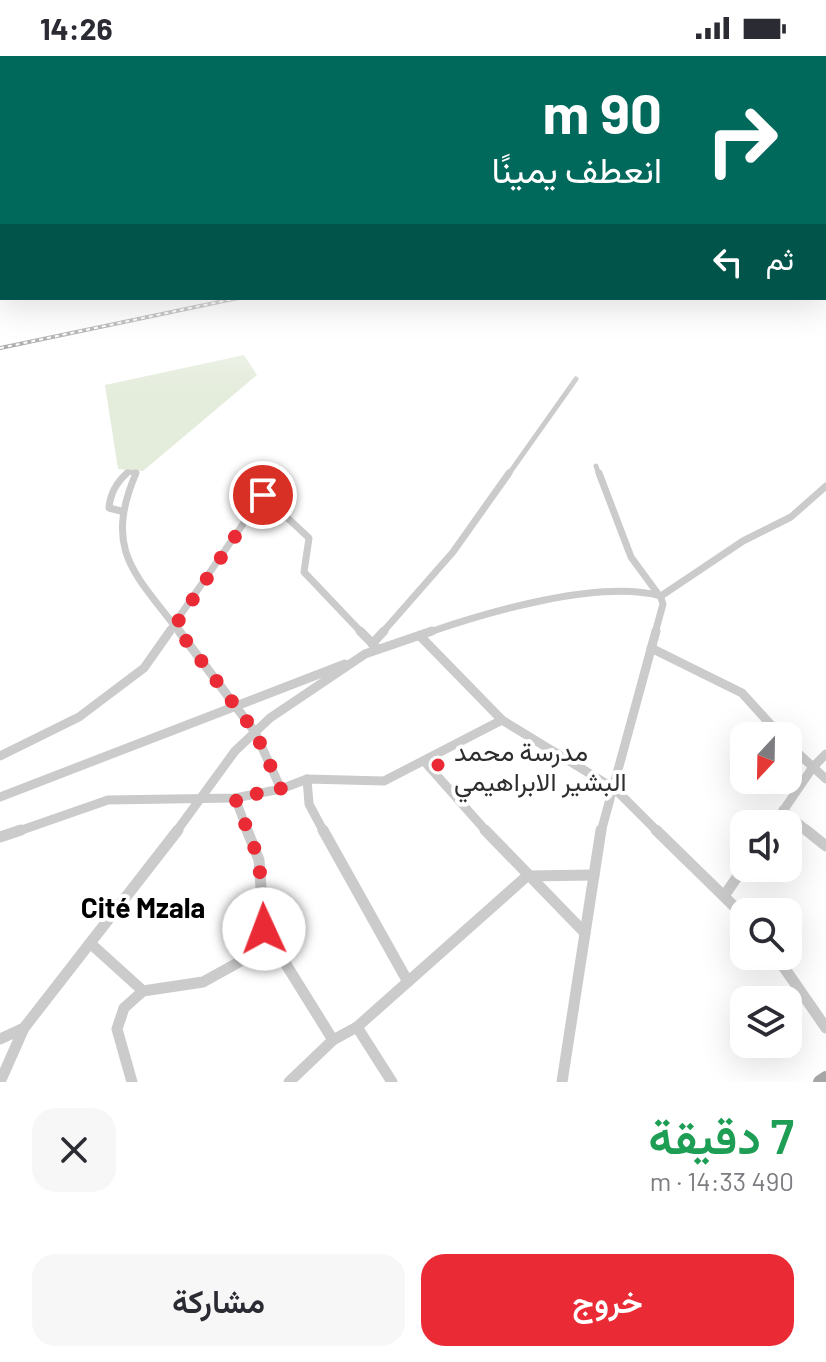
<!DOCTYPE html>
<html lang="ar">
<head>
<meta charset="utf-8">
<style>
  :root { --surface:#fff; --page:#f7f7f7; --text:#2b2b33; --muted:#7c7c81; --accent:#ea2b35 }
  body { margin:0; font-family:Barlow,Vazirmatn,sans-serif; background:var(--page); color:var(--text); direction:rtl; height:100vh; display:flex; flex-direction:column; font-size:30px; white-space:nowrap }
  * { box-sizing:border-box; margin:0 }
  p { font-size:26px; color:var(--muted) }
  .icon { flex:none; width:44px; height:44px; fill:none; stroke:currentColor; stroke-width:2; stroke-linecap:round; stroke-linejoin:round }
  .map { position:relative; height:1026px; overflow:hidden; direction:ltr }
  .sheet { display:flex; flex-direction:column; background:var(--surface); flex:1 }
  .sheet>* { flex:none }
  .top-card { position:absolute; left:0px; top:0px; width:826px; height:244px; box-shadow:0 8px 32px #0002; direction:rtl; background:#00695c; color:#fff; overflow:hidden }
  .needle { width:52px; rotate:202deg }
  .tools { position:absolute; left:730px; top:666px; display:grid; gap:16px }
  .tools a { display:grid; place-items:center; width:72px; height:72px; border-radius:16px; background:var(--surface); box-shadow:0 8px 32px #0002; font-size:40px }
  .pin { position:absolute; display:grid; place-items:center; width:68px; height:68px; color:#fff; margin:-34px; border:4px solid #fff; border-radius:50%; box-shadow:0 2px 8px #0007 }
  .me { position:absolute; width:88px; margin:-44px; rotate:358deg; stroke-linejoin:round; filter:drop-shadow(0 0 6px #0008) }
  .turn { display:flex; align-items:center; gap:28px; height:168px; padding:0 32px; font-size:36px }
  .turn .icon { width:104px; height:104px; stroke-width:2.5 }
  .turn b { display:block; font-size:56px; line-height:68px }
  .then { display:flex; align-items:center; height:76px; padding:0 32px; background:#0003; gap:16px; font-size:30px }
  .round { display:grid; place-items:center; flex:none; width:84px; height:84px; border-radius:24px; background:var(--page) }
  .head { display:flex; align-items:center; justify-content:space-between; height:136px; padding:0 32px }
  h1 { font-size:48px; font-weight:600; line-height:60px; color:#1e9e55 }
  .primary-button { display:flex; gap:16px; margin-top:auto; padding:16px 32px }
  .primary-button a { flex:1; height:92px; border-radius:24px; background:var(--accent); color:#fff; font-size:32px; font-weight:600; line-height:92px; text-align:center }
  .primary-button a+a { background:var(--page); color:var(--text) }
  .status { display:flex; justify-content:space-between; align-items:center; height:56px; padding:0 40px; background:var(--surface); direction:ltr }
  .status svg { height:22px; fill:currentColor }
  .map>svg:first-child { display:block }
  .green { fill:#e4ecdb }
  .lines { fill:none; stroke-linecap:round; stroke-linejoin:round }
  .minor-far3 { stroke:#cbcbcb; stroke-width:5 }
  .minor-far2 { stroke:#cbcbcb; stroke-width:7 }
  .minor-far1 { stroke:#cbcbcb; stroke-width:9 }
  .minor { stroke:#cbcbcb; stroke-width:11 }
  .major { stroke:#a6a6a6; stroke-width:14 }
  .rail-casing { stroke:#838383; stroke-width:4 }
  .rail { stroke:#fff; stroke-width:2; stroke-dasharray:4; stroke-linecap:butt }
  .route { stroke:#ea2b35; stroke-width:14; stroke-dasharray:0 25.2 }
  .poi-dot { fill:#ea2b35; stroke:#fff; stroke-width:3 }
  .labels { text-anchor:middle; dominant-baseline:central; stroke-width:8; stroke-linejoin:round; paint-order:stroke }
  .near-poi-label { font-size:26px; fill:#2e2e2e; stroke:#fff; text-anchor:start }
  .near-neighbourhood-label { font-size:28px; font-weight:bold; fill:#000; stroke:#fff }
</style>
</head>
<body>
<div class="status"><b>14:26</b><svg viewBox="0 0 49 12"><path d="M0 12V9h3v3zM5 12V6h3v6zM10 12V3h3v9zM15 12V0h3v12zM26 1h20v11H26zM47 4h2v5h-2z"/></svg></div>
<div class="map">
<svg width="826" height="1026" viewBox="0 0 826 1026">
  <rect width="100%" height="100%" fill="#fff"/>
  <path class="green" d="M244 299 257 319 143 415 118 413 105 329Z"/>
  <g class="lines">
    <g class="minor-far3">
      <path d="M596 410 599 419"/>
      <path d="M125 419 129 416 136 417 135 419"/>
      <path d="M508 419 576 323"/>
    </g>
    <g class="minor-far2">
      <path d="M136 417C103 495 135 517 180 577"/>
      <path d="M599 417 631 501 661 542 663 548 655 577"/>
      <path d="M121 455 109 452C110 438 116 427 127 417"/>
      <path d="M168 577 263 439 309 482 304 516 362 577"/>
      <path d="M382 577 453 496 509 417"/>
      <path d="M427 577C488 556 599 523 661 540L743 485 791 461 826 430"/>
    </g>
    <g class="minor-far1">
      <path d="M179 575 255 676 281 733 307 723 384 725 502 664"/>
      <path d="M360 575 378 593"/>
      <path d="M420 580 502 664 615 733 658 776"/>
      <path d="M372 588 384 575"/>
      <path d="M651 592 742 637 781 680"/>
      <path d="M788 688 826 723"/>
      <path d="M0 700 79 661 144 612 170 575"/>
      <path d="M424 705 487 776"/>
      <path d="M307 723 309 748 324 776"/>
      <path d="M0 741 345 608"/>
      <path d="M235 742 248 776"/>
      <path d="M783 754 809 776"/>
      <path d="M774 768 813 711 826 698"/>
      <path d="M16 776 108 744 235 742 281 733"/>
      <path d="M176 776 235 695 270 662 365 598 432 575"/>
      <path d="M601 776 656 575"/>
    </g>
    <g class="minor">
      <path d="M323 774 408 926"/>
      <path d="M485 774 585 877"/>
      <path d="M656 774 744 860"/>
      <path d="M806 774 826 790"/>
      <path d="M0 781 21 774"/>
      <path d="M724 840 744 811"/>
      <path d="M264 873 333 984"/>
      <path d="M90 887 143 935"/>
      <path d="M776 900 826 972"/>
      <path d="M0 983 24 972"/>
      <path d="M0 1026 24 972 178 774"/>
      <path d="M132 1026 117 973 124 952 143 935 203 926 241 905 264 873 259 804 247 774"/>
      <path d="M289 1026 333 984 357 971"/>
      <path d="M392 1026 357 971 527 820 594 819"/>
      <path d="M562 1026 601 774"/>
    </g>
    <path class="major" d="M820 1026 826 1022"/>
    <defs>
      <path id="rail" d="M0 292 238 242"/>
    </defs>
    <use href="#rail" class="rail-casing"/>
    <use href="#rail" class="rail"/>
  </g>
  <linearGradient id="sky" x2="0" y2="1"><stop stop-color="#9ac4ea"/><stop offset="0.58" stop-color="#fff"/><stop offset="1" stop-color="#fff" stop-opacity="0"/></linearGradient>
  <rect width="826" height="339" fill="url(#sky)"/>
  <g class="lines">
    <path class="route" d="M263 439 175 570 255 676 281 733 235 742 259 804 264 873"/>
  </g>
  <circle class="poi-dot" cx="438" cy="709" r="8"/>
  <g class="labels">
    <g class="near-poi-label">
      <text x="454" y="694">مدرسة محمد<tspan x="454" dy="30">البشير الابراهيمي</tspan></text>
    </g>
    <g class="near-neighbourhood-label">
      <text x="143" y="851">Cité Mzala</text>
    </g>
  </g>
</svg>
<div class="tools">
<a><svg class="needle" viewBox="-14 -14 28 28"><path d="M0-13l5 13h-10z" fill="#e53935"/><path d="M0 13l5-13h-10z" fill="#7c7c81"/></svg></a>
<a><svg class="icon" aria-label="sound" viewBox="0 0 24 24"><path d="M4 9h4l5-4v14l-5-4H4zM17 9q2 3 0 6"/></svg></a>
<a><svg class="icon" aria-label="search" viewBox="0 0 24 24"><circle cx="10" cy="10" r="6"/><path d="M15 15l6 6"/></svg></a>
<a><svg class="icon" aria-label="layers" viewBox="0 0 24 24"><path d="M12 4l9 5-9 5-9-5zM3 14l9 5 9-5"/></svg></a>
</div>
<div class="pin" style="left:263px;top:439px;background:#d93025"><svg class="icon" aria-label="arrive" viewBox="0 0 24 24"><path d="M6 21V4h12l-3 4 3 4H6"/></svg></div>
<svg class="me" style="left:264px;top:873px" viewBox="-20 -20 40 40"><circle r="19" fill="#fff"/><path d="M0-13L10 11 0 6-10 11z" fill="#ea2b35"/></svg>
<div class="top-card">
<div class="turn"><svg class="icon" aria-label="right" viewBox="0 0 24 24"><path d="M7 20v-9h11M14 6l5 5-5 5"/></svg><div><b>90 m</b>انعطف يمينًا</div></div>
<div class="then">ثم<svg class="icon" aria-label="left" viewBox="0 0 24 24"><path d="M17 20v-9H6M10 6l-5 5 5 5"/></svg></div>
</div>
</div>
<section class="sheet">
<div class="head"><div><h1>7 دقيقة</h1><p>490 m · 14:33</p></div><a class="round"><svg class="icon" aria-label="close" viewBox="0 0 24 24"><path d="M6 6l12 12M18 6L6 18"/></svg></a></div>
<div class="primary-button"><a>خروج</a><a>مشاركة</a></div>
</section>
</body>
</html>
